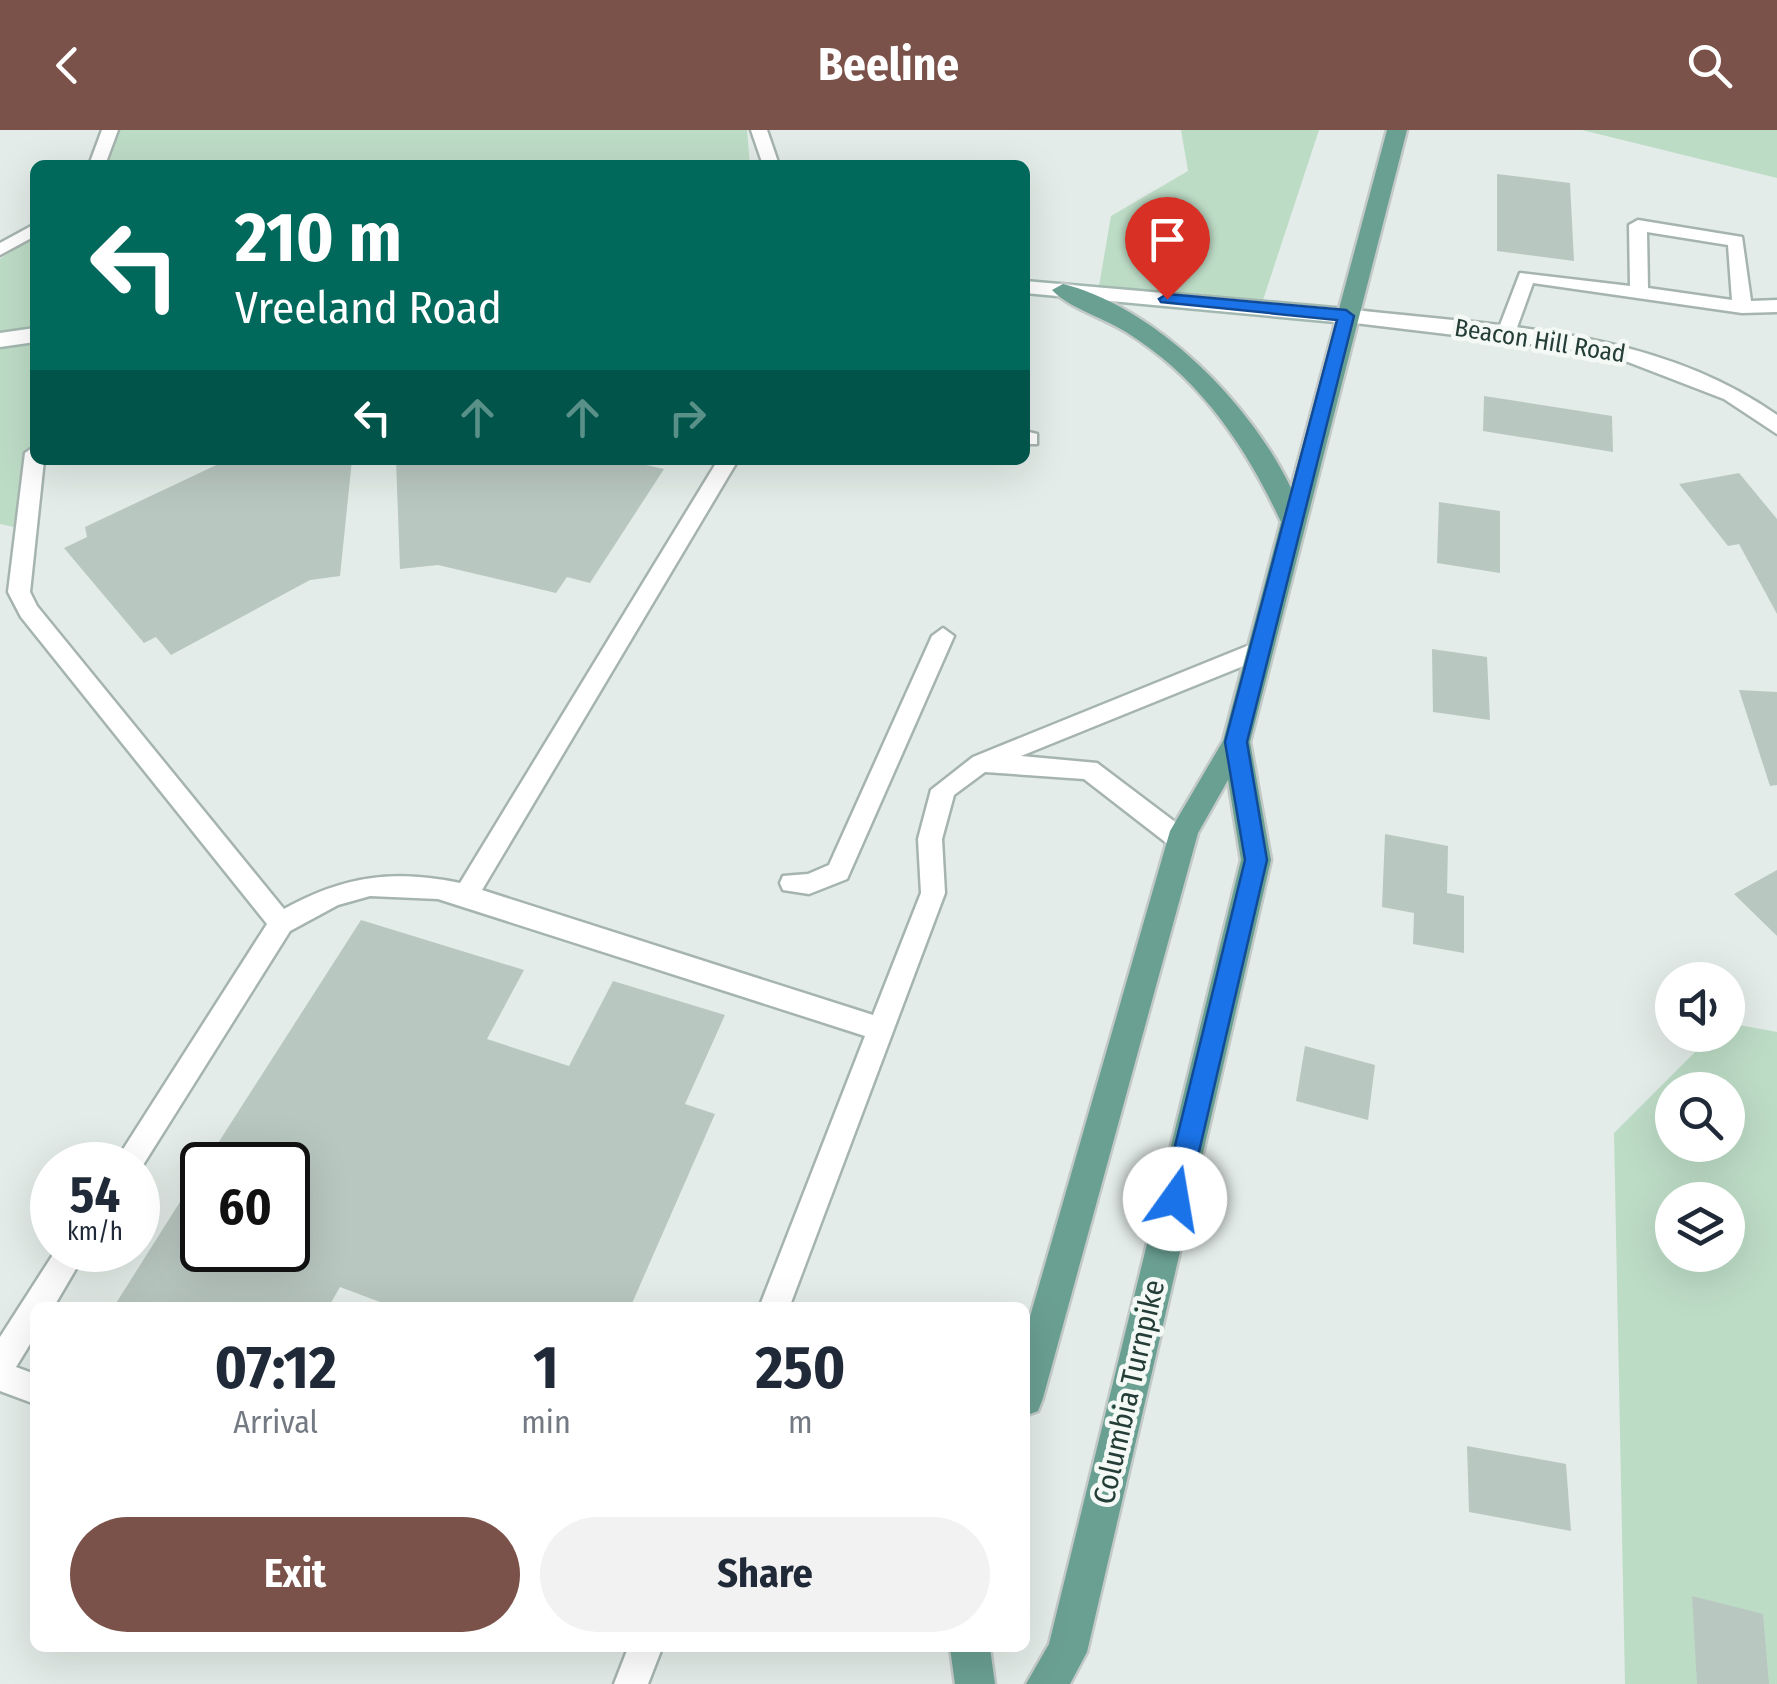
<!DOCTYPE html>
<html lang="en">
<head>
<meta charset="utf-8">
<style>
  :root { --surface:#fff; --page:#f2f2f3; --text:#1f2937; --muted:#747a83; --accent:#7b524a }
  body { margin:0; font-family:"Fira Sans Condensed",sans-serif; background:var(--page); color:var(--text); height:100vh; display:flex; flex-direction:column; font-size:38px; white-space:nowrap }
  * { box-sizing:border-box; margin:0 }
  p { font-size:32px; color:var(--muted) }
  .icon { flex:none; width:55px; height:55px; fill:none; stroke:currentColor; stroke-width:2; stroke-linecap:round; stroke-linejoin:round }
  .map { position:relative; flex:1; overflow:hidden }
  .sheet { position:absolute; left:30px; top:1172px; width:1000px; height:350px; display:flex; flex-direction:column; background:var(--surface); border-radius:15px; box-shadow:0 10px 40px #0002 }
  .sheet>* { flex:none }
  .top-card { position:absolute; left:30px; top:30px; width:1000px; height:305px; border-radius:15px; box-shadow:0 10px 40px #0002; background:#00695c; color:#fff; overflow:hidden }
  .buttons { position:absolute; left:1655px; top:832px; display:grid; gap:20px }
  .buttons a { display:grid; place-items:center; width:90px; height:90px; border-radius:50%; background:var(--surface); box-shadow:0 10px 40px #0002; font-size:50px }
  .speed { position:absolute; left:30px; top:1012px; display:flex; gap:20px; font-size:50px; font-weight:700; text-align:center }
  .speed>* { display:grid; place-content:center; width:130px; height:130px; border-radius:50%; background:var(--surface); box-shadow:0 10px 40px #0002; line-height:1 }
  .speed small { font-size:25px; font-weight:400 }
  .speed .limit { border:5px solid #111; border-radius:15px; background:#fff; color:#111 }
  .pin { position:absolute; display:grid; place-items:center; width:85px; height:85px; color:#fff; margin:-102px -42px; border-radius:50% 50% 50% 0; rotate:-45deg; box-shadow:0 0 10px #0007 }
  .pin .icon { rotate:45deg }
  .me { position:absolute; width:110px; margin:-55px; rotate:13deg; stroke-linejoin:round; filter:drop-shadow(0 0 8px #0008) }
  .turn { display:flex; align-items:center; gap:35px; height:210px; padding:0 40px; font-size:45px }
  .turn .icon { width:130px; height:130px; stroke-width:2.5 }
  .turn b { display:block; font-size:70px; line-height:85px }
  .lanes { display:flex; align-items:center; height:95px; padding:0 40px; background:#0003; justify-content:center; gap:50px; direction:ltr }
  .lanes .off { opacity:.35 }
  .eta { display:flex; justify-content:space-evenly; align-items:center; height:170px; text-align:center }
  .eta b { font-size:60px; font-weight:700; line-height:70px }
  .action { display:flex; gap:20px; margin-top:auto; padding:20px 40px }
  .action a { flex:1; height:115px; border-radius:60px; background:var(--accent); color:#fff; font-size:40px; font-weight:700; line-height:115px; text-align:center }
  .action a+a { background:var(--page); color:var(--text) }
  header { display:flex; justify-content:space-between; align-items:center; height:130px; padding:0 40px; background:var(--accent); color:#fff; font-size:45px; font-weight:700 }
  .map>svg:first-child { display:block }
  .green { fill:#bddcc6; fill-rule:evenodd }
  .building { fill:#b9c7c1 }
  .lines { fill:none; stroke-linecap:round; stroke-linejoin:round }
  .lane-casing { stroke:#a6b4af; stroke-width:5 }
  .street-casing { stroke:#a6b4af; stroke-width:5 }
  .secondary-casing { stroke:#a2b8b0; stroke-width:5 }
  .primary-casing { stroke:#c2c9c7; stroke-width:5 }
  .lane { fill:#fff; fill-rule:evenodd }
  .street { fill:#fff; fill-rule:evenodd }
  .secondary { fill:#fff; fill-rule:evenodd }
  .primary { fill:#6aa092; fill-rule:evenodd }
  .route { fill:#1a73e8; stroke:#114b97; stroke-width:2.5 }
  .labels { text-anchor:middle; dominant-baseline:central; stroke-width:9; stroke-linejoin:round; paint-order:stroke }
  .far-street-label { font-size:25px; fill:#243d36; stroke:#f4f9f6 }
  .street-label { font-size:30px; fill:#243d36; stroke:#f4f9f6 }
</style>
</head>
<body>
<header><svg class="icon" aria-label="back" viewBox="0 0 24 24"><path d="M15 5l-7 7 7 7"/></svg>Beeline<svg class="icon" aria-label="search" viewBox="0 0 24 24"><circle cx="10" cy="10" r="6"/><path d="M15 15l6 6"/></svg></header>
<div class="map">
<svg width="1777" height="1554" viewBox="0 0 1777 1554">
  <rect width="100%" height="100%" fill="#e3ece8"/>
  <g class="green">
    <path d="M106 0H747L750 35H87Z"/>
    <path d="M1181 0H1319L1260 179 1098 162 1111 86 1188 41Z"/>
    <path d="M1582 0H1777V48Z"/>
    <path d="M35 104V330L28 400 0 394V129Z"/>
    <path d="M1728 893 1777 902V1554H1625L1614 1003 1712 905H1728ZM1672 960H1728V1015H1672ZM1672 1070H1728V1125H1672Z"/>
  </g>
  <g class="building">
    <path d="M1497 44 1570 53 1574 131 1497 121Z"/>
    <path d="M1484 266 1612 286 1613 322 1483 301Z"/>
    <path d="M227 330H352L340 446 310 450 171 525 156 507 144 513 64 418 87 407 85 397Z"/>
    <path d="M396 330H624L664 339 590 453 567 447 556 463 438 435 400 439Z"/>
    <path d="M1739 343 1777 389V484L1739 414 1728 416 1679 354Z"/>
    <path d="M1439 372 1500 381V443L1437 433Z"/>
    <path d="M1432 519 1487 527 1490 590 1433 582Z"/>
    <path d="M1739 560 1777 562V655L1770 656Z"/>
    <path d="M1385 704 1448 716 1447 763 1464 766V823L1413 814 1414 783 1382 777Z"/>
    <path d="M1777 740V806L1734 764Z"/>
    <path d="M361 790 524 840 487 909 569 936 613 851 725 885 685 974 715 984 630 1178H396L340 1157 328 1178H113L202 1037V1120H288V1035H204Z"/>
    <path d="M1305 916 1375 935 1368 990 1296 971Z"/>
    <path d="M1467 1316 1566 1334 1571 1401 1469 1382Z"/>
    <path d="M1692 1466 1763 1484 1769 1554H1697Z"/>
  </g>
  <g class="lines">
    <defs>
      <g id="lane">
        <path d="M102 0H118L105 35H89Z"/>
        <path d="M751 0H767L779 35H763Z"/>
        <path d="M1638 90 1742 107 1751 171 1777 170V182L1742 183 1533 153 1515 203 1513 207H1499L1497 203 1520 143 1630 156 1629 95ZM1647 102 1728 115 1732 170 1648 158Z"/>
        <path d="M35 94V106L0 125V113Z"/>
        <path d="M1025 301 1037 304V314H1025Z"/>
        <path d="M35 316V330H44L30 462 37 476 284 779C343 746 394 739 460 753L718 330H738L482 760 873 885 921 763 918 709 931 660 973 627 1252 514H1268L1271 520 1268 526 1021 626 1097 633 1191 704 1194 711 1191 718H1173L1084 649 985 642 954 665 942 709 945 763 789 1178H759L865 906 438 769 370 766 338 775 290 801 138 1043V1035H113L267 794 21 487 8 462 25 323Z"/>
        <path d="M943 498 954 506 847 749 809 764 783 760 780 753 783 746 808 744 829 735 932 506Z"/>
        <path d="M56 1120H87L53 1178H35V1206L16 1237 35 1244V1274L0 1261V1207Z"/>
        <path d="M628 1518H662L648 1554H614Z"/>
      </g>
      <path id="street" d="M1346 179C1492 196 1653 197 1777 285V304L1724 269 1628 232 1564 218 1338 191 1335 186 1338 181Z"/>
      <g id="secondary">
        <path d="M1025 151 1346 179 1357 186 1346 193 1025 163Z"/>
        <path d="M35 198V212L0 217V203Z"/>
      </g>
      <g id="primary">
        <path d="M1387 0H1407L1250 612 1271 730 1087 1522 1070 1554H1026L1049 1514 1241 730 1228 650 1198 703 1043 1268 1038 1281 1025 1286V1204L1170 701 1223 611 1281 392C1245 315 1200 248 1126 202 1104 188 1069 178 1052 160L1063 154C1156 177 1251 274 1291 358Z"/>
        <path d="M950 1518H990L995 1554H955Z"/>
      </g>
    </defs>
    <use href="#lane" class="lane-casing"/>
    <use href="#street" class="street-casing"/>
    <use href="#secondary" class="secondary-casing"/>
    <use href="#primary" class="primary-casing"/>
    <use href="#lane" class="lane"/>
    <use href="#street" class="street"/>
    <use href="#secondary" class="secondary"/>
    <use href="#primary" class="primary"/>
  </g>
  <path class="route" d="M1167 164 1346 180 1354 186 1247 612 1267 730 1188 1069 1184 1078 1175 1082 1166 1078 1162 1069 1245 730 1225 612 1337 190 1161 172 1159 169Z"/>
  <g class="labels">
    <g class="far-street-label">
      <text transform="translate(1540 211) rotate(9)">Beacon Hill Road</text>
    </g>
    <g class="street-label">
      <text transform="translate(1129 1262) rotate(-77)">Columbia Turnpike</text>
    </g>
  </g>
</svg>
<div class="buttons">
<a><svg class="icon" aria-label="sound" viewBox="0 0 24 24"><path d="M4 9h4l5-4v14l-5-4H4zM17 9q2 3 0 6"/></svg></a>
<a><svg class="icon" aria-label="search" viewBox="0 0 24 24"><circle cx="10" cy="10" r="6"/><path d="M15 15l6 6"/></svg></a>
<a><svg class="icon" aria-label="layers" viewBox="0 0 24 24"><path d="M12 4l9 5-9 5-9-5zM3 14l9 5 9-5"/></svg></a>
</div>
<div class="speed"><div>54<small>km/h</small></div><div class="limit">60</div></div>
<div class="pin" style="left:1167px;top:169px;background:#d93025"><svg class="icon" aria-label="arrive" viewBox="0 0 24 24"><path d="M6 21V4h12l-3 4 3 4H6"/></svg></div>
<svg class="me" style="left:1175px;top:1069px" viewBox="-20 -20 40 40"><circle r="19" fill="#fff"/><path d="M0-13L10 11 0 6-10 11z" fill="#1a73e8"/></svg>
<div class="top-card">
<div class="turn"><svg class="icon" aria-label="left" viewBox="0 0 24 24"><path d="M17 20v-9H6M10 6l-5 5 5 5"/></svg><div><b>210 m</b>Vreeland Road</div></div>
<div class="lanes"><svg class="icon" aria-label="left" viewBox="0 0 24 24"><path d="M17 20v-9H6M10 6l-5 5 5 5"/></svg><svg class="icon off" aria-label="ahead" viewBox="0 0 24 24"><path d="M12 20V5M6 11l6-6 6 6"/></svg><svg class="icon off" aria-label="ahead" viewBox="0 0 24 24"><path d="M12 20V5M6 11l6-6 6 6"/></svg><svg class="icon off" aria-label="right" viewBox="0 0 24 24"><path d="M7 20v-9h11M14 6l5 5-5 5"/></svg></div>
</div>
<section class="sheet">
<div class="eta">
<div><b>07:12</b><p>Arrival</p></div>
<div><b>1</b><p>min</p></div>
<div><b>250</b><p>m</p></div>
</div>
<div class="action"><a>Exit</a><a>Share</a></div>
</section>
</div>
</body>
</html>
